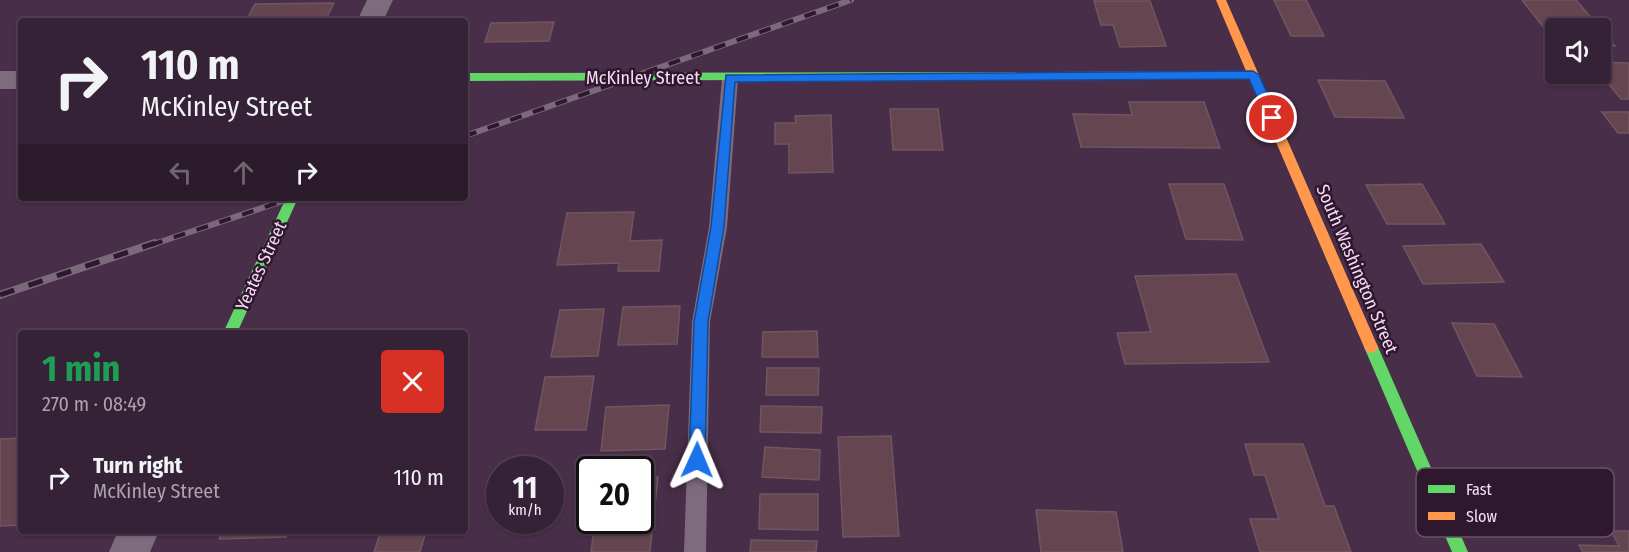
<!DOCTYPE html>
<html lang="en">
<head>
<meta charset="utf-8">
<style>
  :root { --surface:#362236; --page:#3d2a3e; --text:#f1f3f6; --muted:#aaa4ad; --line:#503f51 }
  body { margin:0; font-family:"Fira Sans Condensed",sans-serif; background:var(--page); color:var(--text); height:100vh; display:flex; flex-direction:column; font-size:22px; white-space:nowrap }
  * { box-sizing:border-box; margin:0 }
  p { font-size:20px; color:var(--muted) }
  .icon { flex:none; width:33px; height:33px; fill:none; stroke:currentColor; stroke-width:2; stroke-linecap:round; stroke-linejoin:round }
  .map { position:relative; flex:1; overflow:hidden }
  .side { position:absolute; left:18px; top:330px; width:450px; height:204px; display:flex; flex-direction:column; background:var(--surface); border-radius:6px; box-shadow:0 2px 4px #0004,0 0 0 2px var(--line) }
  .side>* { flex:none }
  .guide { position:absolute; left:18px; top:18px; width:450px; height:183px; border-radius:6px; box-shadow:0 2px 4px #0004,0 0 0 2px var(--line); background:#362236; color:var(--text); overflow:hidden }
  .buttons { position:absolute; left:1545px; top:18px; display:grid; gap:12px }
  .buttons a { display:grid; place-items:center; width:66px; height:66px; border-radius:6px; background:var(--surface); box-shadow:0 2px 4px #0004,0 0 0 2px var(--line); font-size:30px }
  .speed { position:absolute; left:486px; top:456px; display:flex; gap:12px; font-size:30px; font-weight:700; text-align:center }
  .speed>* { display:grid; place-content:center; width:78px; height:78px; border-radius:50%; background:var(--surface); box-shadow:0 2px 4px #0004,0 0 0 2px var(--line); line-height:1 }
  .speed small { font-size:15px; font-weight:400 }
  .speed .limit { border:3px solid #111; border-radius:9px; background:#fff; color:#111 }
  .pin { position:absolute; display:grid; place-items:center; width:51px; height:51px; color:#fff; margin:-26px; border:3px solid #fff; border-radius:50%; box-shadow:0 2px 6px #0007 }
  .me { position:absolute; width:66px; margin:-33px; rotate:1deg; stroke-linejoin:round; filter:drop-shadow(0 0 4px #0008) }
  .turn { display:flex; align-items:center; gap:21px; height:126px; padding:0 24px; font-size:27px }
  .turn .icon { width:78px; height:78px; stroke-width:2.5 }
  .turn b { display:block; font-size:42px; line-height:51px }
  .lanes { display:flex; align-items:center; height:57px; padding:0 24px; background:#0003; justify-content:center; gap:30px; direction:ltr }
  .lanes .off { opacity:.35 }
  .round { display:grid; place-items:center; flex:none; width:63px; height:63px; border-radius:6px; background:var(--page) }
  .summary { display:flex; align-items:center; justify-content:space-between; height:102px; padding:0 24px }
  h1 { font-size:36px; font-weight:700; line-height:45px; color:#1e9e55 }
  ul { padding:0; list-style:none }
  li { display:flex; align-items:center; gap:18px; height:90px; padding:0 24px }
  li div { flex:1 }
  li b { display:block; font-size:22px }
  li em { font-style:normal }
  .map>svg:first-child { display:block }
  .building { fill:#654550; stroke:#705660; stroke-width:1.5 }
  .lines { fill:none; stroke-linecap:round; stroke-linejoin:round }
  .lane { fill:#7f6b7e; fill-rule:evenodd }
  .street { fill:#7f6b7e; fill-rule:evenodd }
  .fast { fill:#63d668; fill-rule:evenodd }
  .slow { fill:#ff974d; fill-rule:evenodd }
  .rail-far1-casing { stroke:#7c6a7c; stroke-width:6 }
  .rail-casing { stroke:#7c6a7c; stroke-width:8 }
  .rail-far1 { stroke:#2d182d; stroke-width:4; stroke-dasharray:12; stroke-linecap:butt }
  .rail { stroke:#2d182d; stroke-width:5; stroke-dasharray:15; stroke-linecap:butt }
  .route { fill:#1a73e8; stroke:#114b97; stroke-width:1.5 }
  .labels { text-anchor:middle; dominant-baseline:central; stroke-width:5; stroke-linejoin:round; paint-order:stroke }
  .street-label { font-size:18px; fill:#f8daf6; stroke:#2d182d }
  .key { fill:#2d182d; stroke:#6a5269; stroke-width:1.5 }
  .key-label { font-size:16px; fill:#f8daf6 }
</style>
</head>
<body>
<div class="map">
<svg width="1629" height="552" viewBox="0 0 1629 552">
  <rect width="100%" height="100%" fill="#482e48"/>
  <g class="building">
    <path d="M1274 0H1306L1324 36H1291Z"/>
    <path d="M1522 0H1576L1600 28H1556V43Z"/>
    <path d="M1094 1H1150L1166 46 1120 47 1113 25H1101Z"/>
    <path d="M334 3 325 21H246L255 4Z"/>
    <path d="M554 22 549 41 485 42 491 23Z"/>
    <path d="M1600 29 1615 46H1600Z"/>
    <path d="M1600 62 1629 63V99H1621L1607 82H1580L1574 74H1600Z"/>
    <path d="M1318 80 1385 81 1404 118 1335 117Z"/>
    <path d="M1129 102H1204L1220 148 1081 147 1073 114 1132 115Z"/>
    <path d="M890 109H938L943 150H893Z"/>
    <path d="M1602 112H1629V133H1618Z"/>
    <path d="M831 115 833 172 789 173V144H775V123H796L795 116Z"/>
    <path d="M1169 184H1224L1243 240 1186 239Z"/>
    <path d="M1422 184 1445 224H1387L1366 185Z"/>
    <path d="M634 212 630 241 662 240 659 271H618L619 263 557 265 567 213Z"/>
    <path d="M1481 244 1504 282 1423 284 1403 246Z"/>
    <path d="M1236 274 1269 362 1125 364 1117 333 1151 332 1135 276Z"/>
    <path d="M680 306 677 344 618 345 623 307Z"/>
    <path d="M604 309 598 356 551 357 560 310Z"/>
    <path d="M1452 323 1494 324 1522 377 1477 376Z"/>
    <path d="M817 331 818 357H762L763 332Z"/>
    <path d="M767 368H819L818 395H766Z"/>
    <path d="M594 376 586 430H535L545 377Z"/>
    <path d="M669 405 665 449 601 451 606 407Z"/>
    <path d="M761 406 822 407 821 433 760 432Z"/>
    <path d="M891 436 899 536 843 537 838 437Z"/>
    <path d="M21 438V455L17 463H21V525L0 526V439Z"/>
    <path d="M1245 444H1303L1325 506H1334L1351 552H1260L1250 519H1279L1265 475H1254Z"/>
    <path d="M765 447 820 450 819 480 762 477Z"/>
    <path d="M640 477H658L650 552H591L595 520H640Z"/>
    <path d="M760 494H818V530L759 529Z"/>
    <path d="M1036 510 1116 512 1123 552H1041Z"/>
    <path d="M222 531H288L286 537 219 539Z"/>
    <path d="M381 531H426L420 552H374Z"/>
    <path d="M1611 531H1629V552H1583L1579 545 1619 546Z"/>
    <path d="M751 540 817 541 816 552H750Z"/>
  </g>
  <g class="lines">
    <path class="lane" d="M730 73 738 78 727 227 710 322 706 552H684L692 322 709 227 722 78Z"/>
    <g class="street">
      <path d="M367 0H393L383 21H357Z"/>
      <rect x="0" y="71" width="21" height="18"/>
      <path d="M118 531H159L150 552H109Z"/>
    </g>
    <g class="fast">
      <path d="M1061 72 1067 76 1065 79 465 81V73Z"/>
      <path d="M286 198H298L237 333H223Z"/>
      <path d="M1371 341 1376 343 1378 347 1468 552H1452L1364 347 1366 343Z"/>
    </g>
    <path class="slow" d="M1216 0H1226L1378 347 1376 351 1371 353 1366 351 1364 347 1249 79 1061 80 1055 76 1061 72 1246 71Z"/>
    <defs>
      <g id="rail-far1">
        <path d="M465 136 851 0"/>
        <path d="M151 245 292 198"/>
      </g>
      <path id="rail" d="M0 295 155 243"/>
    </defs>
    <use href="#rail-far1" class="rail-far1-casing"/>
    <use href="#rail" class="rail-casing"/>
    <use href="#rail-far1" class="rail-far1"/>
    <use href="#rail" class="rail"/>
  </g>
  <path class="route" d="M1253 71 1259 75 1278 118 1276 121H1268L1249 79 735 82 724 227 708 322 705 460 703 465 697 467 692 465 689 460 694 322 711 227 726 75Z"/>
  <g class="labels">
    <g class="street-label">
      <text x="643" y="78">McKinley Street</text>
      <text transform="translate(261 266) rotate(-65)">Yeates Street</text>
      <text transform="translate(1357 269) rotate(67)">South Washington Street</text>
    </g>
  </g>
  <rect x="1416" y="468" width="198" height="69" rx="9" class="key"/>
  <rect x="1428" y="485" width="27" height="8" fill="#63d668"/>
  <rect x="1428" y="512" width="27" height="8" fill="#ff974d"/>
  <g class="key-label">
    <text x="1466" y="495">Fast</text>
    <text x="1466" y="522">Slow</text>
  </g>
</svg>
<div class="buttons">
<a><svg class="icon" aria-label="sound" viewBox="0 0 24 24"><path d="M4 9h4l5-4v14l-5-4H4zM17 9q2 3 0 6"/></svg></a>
</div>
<div class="speed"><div>11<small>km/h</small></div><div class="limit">20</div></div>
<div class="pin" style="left:1272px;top:118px;background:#d93025"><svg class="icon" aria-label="arrive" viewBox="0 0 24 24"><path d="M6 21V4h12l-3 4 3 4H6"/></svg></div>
<svg class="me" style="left:697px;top:460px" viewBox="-20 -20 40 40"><path d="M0-17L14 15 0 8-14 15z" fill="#1a73e8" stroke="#fff" stroke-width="4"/></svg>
<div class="guide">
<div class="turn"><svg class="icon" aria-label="right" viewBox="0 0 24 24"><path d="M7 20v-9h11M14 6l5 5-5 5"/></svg><div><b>110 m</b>McKinley Street</div></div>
<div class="lanes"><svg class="icon off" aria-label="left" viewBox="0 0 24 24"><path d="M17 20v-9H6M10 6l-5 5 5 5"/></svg><svg class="icon off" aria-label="ahead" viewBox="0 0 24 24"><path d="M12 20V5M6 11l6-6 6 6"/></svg><svg class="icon" aria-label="right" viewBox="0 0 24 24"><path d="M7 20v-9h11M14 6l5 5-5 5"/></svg></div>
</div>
<section class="side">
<div class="summary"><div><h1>1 min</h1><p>270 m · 08:49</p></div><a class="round" style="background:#d93025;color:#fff"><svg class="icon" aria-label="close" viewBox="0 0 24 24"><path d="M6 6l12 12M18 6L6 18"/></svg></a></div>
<ul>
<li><svg class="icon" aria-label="right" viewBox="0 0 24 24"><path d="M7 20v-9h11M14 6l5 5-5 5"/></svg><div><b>Turn right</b><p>McKinley Street</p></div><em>110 m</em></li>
</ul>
</section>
</div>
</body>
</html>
